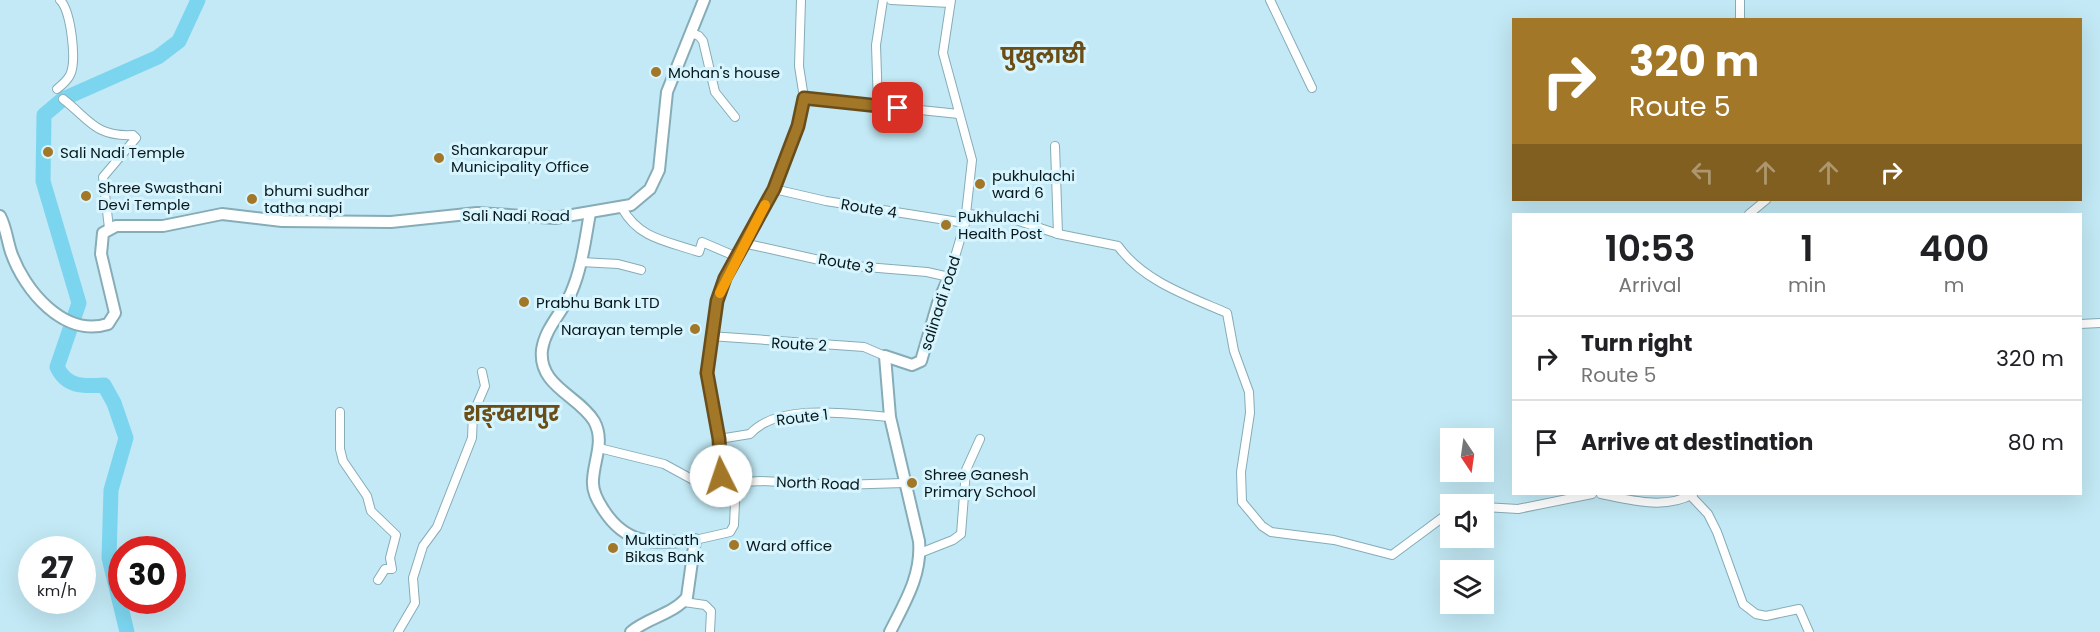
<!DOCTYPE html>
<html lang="en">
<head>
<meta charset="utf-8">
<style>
  :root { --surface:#fff; --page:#f6f6f6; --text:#202124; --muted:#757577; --line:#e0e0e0 }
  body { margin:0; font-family:Poppins,"Noto Sans Devanagari",sans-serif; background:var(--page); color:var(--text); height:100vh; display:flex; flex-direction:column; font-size:22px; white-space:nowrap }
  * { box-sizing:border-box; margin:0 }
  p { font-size:20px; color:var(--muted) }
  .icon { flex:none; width:33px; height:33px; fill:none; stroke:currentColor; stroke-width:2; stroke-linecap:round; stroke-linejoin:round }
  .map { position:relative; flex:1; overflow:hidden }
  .details { position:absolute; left:1512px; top:213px; width:570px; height:282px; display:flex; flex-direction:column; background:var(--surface); border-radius:0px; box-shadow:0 6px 24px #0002 }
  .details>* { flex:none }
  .banner { position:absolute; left:1512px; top:18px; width:570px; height:183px; border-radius:0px; box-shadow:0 6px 24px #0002; background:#a27728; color:#fff; overflow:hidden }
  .needle { width:39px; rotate:167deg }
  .controls { position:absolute; left:1440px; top:428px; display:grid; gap:12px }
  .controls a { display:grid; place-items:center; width:54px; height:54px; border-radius:0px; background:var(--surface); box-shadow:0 6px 24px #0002; font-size:30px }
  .speed { position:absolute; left:18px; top:536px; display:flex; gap:12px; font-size:30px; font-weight:700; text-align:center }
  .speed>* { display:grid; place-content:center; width:78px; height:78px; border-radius:50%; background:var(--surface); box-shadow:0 6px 24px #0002; line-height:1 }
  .speed small { font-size:15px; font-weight:400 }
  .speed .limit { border:9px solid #d22; background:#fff; color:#111 }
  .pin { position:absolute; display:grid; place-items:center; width:51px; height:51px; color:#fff; margin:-26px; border-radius:12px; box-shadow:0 3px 9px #0006 }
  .me { position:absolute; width:66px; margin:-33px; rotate:356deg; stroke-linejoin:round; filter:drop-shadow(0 0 4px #0008) }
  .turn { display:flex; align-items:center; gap:21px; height:126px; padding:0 18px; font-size:27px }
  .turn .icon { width:78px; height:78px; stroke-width:2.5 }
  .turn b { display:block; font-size:42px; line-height:51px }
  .lanes { display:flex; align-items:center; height:57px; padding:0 18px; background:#0003; justify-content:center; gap:30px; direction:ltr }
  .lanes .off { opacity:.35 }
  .eta { display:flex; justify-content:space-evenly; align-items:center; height:102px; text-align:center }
  .eta b { font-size:36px; font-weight:600; line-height:42px }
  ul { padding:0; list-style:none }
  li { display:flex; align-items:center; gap:18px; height:84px; padding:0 18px; border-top:2px solid var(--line) }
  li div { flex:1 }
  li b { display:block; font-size:22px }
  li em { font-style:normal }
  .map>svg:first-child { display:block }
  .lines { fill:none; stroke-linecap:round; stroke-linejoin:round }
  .river { stroke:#7cd5ef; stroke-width:15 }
  .street-casing { stroke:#86acb7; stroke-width:10 }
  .secondary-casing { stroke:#86acb7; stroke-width:14 }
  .street { stroke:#fff; stroke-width:8 }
  .secondary { stroke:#fff; stroke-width:10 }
  .route-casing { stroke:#694d1a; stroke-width:15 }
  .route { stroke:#a27728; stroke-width:10 }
  .slow { stroke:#f59e0b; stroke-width:10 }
  .poi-dot { fill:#a27728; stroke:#d6f5ff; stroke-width:2 }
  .labels { text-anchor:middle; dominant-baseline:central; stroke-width:6; stroke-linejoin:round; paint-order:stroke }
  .poi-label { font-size:15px; fill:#08171b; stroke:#d6f5ff; text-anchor:start }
  .street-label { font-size:15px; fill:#08171b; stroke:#d6f5ff }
  .district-label { font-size:21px; font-weight:bold; fill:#6b4d16; stroke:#d6f5ff }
</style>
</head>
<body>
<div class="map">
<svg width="2100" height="632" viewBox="0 0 2100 632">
  <rect width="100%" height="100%" fill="#c2e9f5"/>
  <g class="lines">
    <path class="river" d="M127 632 109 558 111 490 126 438 114 403 104 385C84 386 67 388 57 367L79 303 43 181 44 115 63 99 158 57 179 41 198 0"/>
    <defs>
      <g id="street">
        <path d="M891 0 950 3"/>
        <path d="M1270 0 1312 88"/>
        <path d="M1740 0V20"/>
        <path d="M692 33 699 36 703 41 715 92 735 117"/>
        <path d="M57 89C62 85 67 81 70 75 77 61 71 11 60 0"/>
        <path d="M804 98 959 114"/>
        <path d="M63 99C89 119 95 137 133 135L136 138 103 177 109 228"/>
        <path d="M878 106 876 45 883 0"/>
        <path d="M1055 146 1058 234"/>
        <path d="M774 189 826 201 965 223"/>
        <path d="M622 208C639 239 667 241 699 252L702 242 737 257"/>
        <path d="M966 214 1007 217 1058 234 1118 246C1143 281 1188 296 1227 313L1234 351 1249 392 1250 413 1241 472 1242 502 1262 526 1271 532 1334 540 1392 555 1450 512"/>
        <path d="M1749 214 1766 200"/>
        <path d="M743 243 842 265 927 272 949 277 965 223 972 160 943 53 951 0"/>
        <path d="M581 262 618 264 641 270"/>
        <path d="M2080 324 2100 323"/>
        <path d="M710 336 864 347 885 356"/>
        <path d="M340 412V449L343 461 367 496 371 511 396 535 390 558 392 569H385L378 580"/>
        <path d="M719 439 750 434C779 402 850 414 890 417"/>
        <path d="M599 448 664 464 708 488H727L745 482 760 481 839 485 904 483"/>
        <path d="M1601 494C1630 500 1665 510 1693 494"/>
        <path d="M1691 496 1708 514 1717 532 1743 604 1756 614 1766 616 1799 609 1809 632"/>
        <path d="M1462 504H1475"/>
        <path d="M1484 507 1518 509 1592 494"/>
        <path d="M695 540 730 532 734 525 735 502 721 475 719 439 707 383 710 336 717 301 725 278 774 189 798 126 804 98 799 66 801 0"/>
        <path d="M920 553 953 540 961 534 966 470 980 439"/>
        <path d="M684 602 705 605 711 611 710 632"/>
        <path d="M398 632 415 603 413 578 423 546 437 527 472 438 473 414 485 386 482 372"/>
      </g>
      <g id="secondary">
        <path d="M590 213C585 240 582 268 571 293 562 313 545 328 542 350 538 386 579 396 594 421 605 441 594 459 593 480 592 491 597 500 603 509 627 547 655 543 695 540L687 597C674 614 647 618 631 632"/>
        <path d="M0 216C6 227 7 240 11 252 24 290 64 338 108 324L115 313 101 254 103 233 116 226H163L222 214 282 221 391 222 477 213 555 218 631 205 650 189 659 170 667 92 704 0"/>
        <path d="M890 632C905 602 922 575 919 541L890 417 885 356 912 365 921 361 938 303 949 277"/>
      </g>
    </defs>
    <use href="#street" class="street-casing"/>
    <use href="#secondary" class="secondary-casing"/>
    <use href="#street" class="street"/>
    <use href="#secondary" class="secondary"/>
  </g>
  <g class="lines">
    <defs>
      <path id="route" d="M721 476 719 439 707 373 717 301 725 278 774 189 798 126 804 98 898 108"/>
    </defs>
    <use href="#route" class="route-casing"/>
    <use href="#route" class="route"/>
    <path class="slow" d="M720 293 765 205"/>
  </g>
  <g class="poi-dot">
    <circle cx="656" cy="72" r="6"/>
    <circle cx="48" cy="152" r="6"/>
    <circle cx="439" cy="158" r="6"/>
    <circle cx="980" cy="184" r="6"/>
    <circle cx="86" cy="196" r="6"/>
    <circle cx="252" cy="199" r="6"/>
    <circle cx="946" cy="225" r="6"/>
    <circle cx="524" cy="302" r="6"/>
    <circle cx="695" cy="329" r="6"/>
    <circle cx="912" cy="483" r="6"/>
    <circle cx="734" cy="545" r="6"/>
    <circle cx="613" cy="548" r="6"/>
  </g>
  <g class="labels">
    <g class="poi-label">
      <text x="668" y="72">Mohan's house</text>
      <text x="451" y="149">Shankarapur<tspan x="451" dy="17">Municipality Office</tspan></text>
      <text x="60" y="152">Sali Nadi Temple</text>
      <text x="992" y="175">pukhulachi<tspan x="992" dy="17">ward 6</tspan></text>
      <text x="98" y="187">Shree Swasthani<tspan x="98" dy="17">Devi Temple</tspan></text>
      <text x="264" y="190">bhumi sudhar<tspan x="264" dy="17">tatha napi</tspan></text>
      <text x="958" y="216">Pukhulachi<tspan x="958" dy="17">Health Post</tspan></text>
      <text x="536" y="302">Prabhu Bank LTD</text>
      <text x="683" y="329" text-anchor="end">Narayan temple</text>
      <text x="924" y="474">Shree Ganesh<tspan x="924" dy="17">Primary School</tspan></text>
      <text x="625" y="539">Muktinath<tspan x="625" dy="17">Bikas Bank</tspan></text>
      <text x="746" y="545">Ward office</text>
    </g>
    <g class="street-label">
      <text transform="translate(869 208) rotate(9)">Route 4</text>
      <text x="516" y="215">Sali Nadi Road</text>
      <text transform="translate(846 263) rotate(10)">Route 3</text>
      <text transform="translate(940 303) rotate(-72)">salinadi road</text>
      <text transform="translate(799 344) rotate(3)">Route 2</text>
      <text transform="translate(802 417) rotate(-7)">Route 1</text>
      <text transform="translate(818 483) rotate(2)">North Road</text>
    </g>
    <g class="district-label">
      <text x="1043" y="55">पुखुलाछी</text>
      <text x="511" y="413">शङ्खरापुर</text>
    </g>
  </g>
</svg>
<div class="controls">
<a><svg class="needle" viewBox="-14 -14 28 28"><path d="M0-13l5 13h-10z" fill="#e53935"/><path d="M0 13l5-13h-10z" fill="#757577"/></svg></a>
<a><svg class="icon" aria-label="sound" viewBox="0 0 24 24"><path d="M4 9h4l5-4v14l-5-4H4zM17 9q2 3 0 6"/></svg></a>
<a><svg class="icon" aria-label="layers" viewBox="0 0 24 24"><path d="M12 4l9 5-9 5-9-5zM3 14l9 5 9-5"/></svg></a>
</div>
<div class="speed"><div>27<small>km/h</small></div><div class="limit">30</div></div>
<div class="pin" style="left:898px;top:108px;background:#d93025"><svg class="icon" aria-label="arrive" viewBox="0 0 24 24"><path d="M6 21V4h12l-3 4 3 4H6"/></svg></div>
<svg class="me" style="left:721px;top:476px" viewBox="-20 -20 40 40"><circle r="19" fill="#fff"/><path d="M0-13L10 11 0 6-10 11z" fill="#a27728"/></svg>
<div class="banner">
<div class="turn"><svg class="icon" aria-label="right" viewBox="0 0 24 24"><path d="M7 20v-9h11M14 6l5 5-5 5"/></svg><div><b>320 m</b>Route 5</div></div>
<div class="lanes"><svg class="icon off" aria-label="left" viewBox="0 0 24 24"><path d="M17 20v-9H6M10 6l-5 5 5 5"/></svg><svg class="icon off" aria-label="ahead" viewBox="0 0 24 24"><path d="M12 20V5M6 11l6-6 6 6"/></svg><svg class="icon off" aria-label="ahead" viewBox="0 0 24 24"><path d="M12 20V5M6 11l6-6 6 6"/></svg><svg class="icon" aria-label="right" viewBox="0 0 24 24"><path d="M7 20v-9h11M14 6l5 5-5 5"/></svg></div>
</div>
<section class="details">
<div class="eta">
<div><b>10:53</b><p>Arrival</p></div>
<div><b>1</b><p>min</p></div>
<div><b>400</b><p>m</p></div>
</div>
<ul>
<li><svg class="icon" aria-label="right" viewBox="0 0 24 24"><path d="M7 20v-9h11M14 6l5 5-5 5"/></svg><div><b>Turn right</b><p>Route 5</p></div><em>320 m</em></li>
<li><svg class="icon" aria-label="arrive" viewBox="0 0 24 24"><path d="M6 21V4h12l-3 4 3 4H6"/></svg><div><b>Arrive at destination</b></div><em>80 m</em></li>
</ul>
</section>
</div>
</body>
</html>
